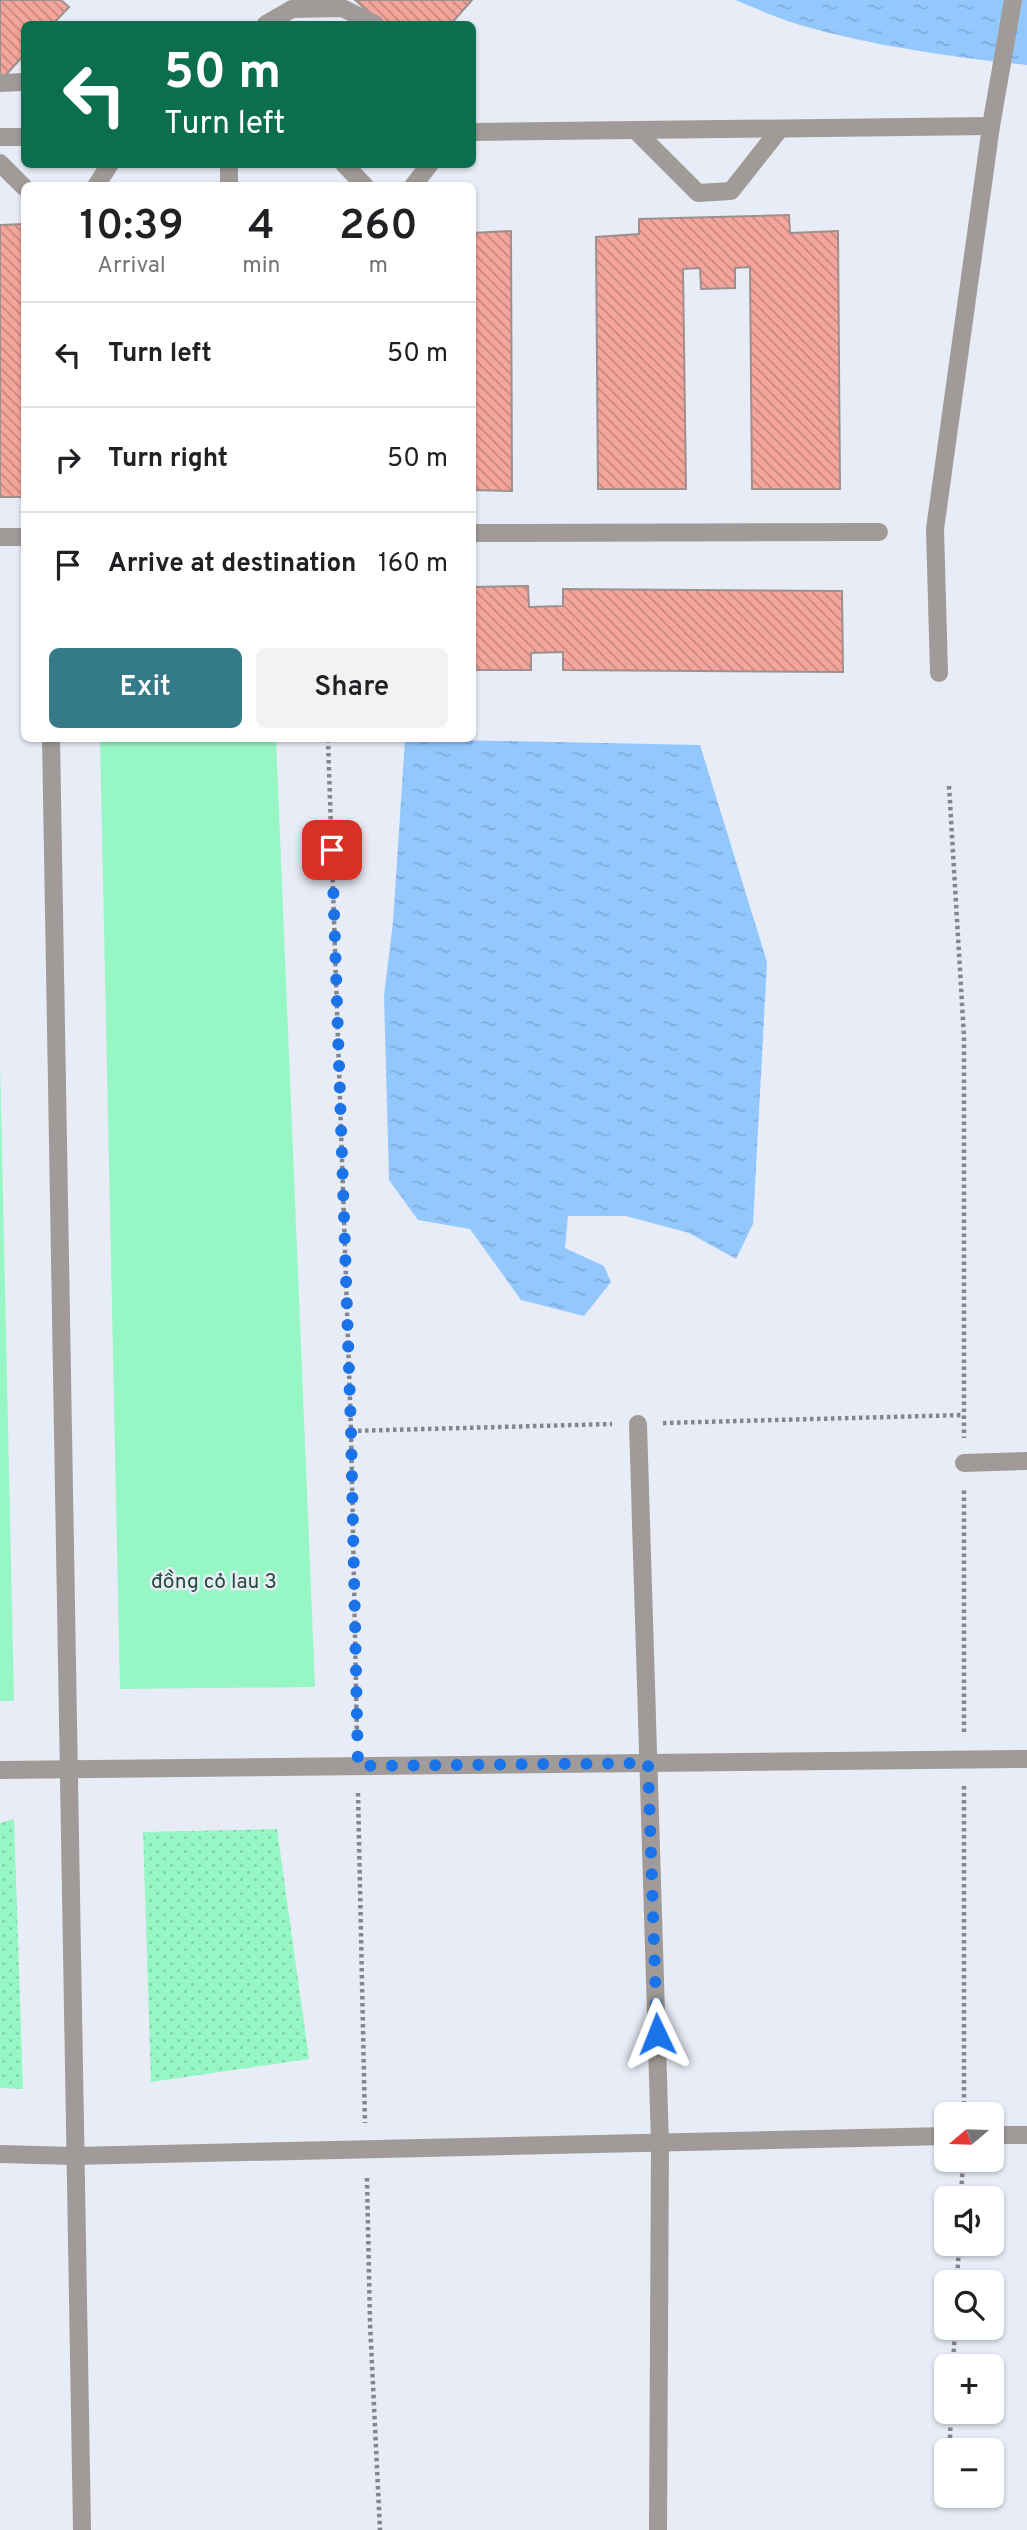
<!DOCTYPE html>
<html lang="en">
<head>
<meta charset="utf-8">
<style>
  :root { --surface:#fff; --page:#f2f2f2; --text:#202124; --muted:#757577; --line:#e0e0e0; --accent:#357a88 }
  body { margin:0; font-family:Overpass,sans-serif; background:var(--page); color:var(--text); height:100vh; display:flex; flex-direction:column; font-size:26px; white-space:nowrap }
  * { box-sizing:border-box; margin:0 }
  p { font-size:23px; color:var(--muted) }
  .icon { flex:none; width:38px; height:38px; fill:none; stroke:currentColor; stroke-width:2; stroke-linecap:round; stroke-linejoin:round }
  .map { position:relative; flex:1; overflow:hidden }
  .panel { position:absolute; left:21px; top:182px; width:455px; height:560px; display:flex; flex-direction:column; background:var(--surface); border-radius:10px; box-shadow:0 2px 5px #0004 }
  .panel>* { flex:none }
  .top-card { position:absolute; left:21px; top:21px; width:455px; height:147px; border-radius:10px; box-shadow:0 2px 5px #0004; background:#0b6e4f; color:#fff; overflow:hidden }
  .needle { width:46px; rotate:251deg }
  .fabs { position:absolute; left:934px; top:2102px; display:grid; gap:14px }
  .fabs a { display:grid; place-items:center; width:70px; height:70px; border-radius:10px; background:var(--surface); box-shadow:0 2px 5px #0004; font-size:35px }
  .pin { position:absolute; display:grid; place-items:center; width:60px; height:60px; color:#fff; margin:-30px; border-radius:14px; box-shadow:0 4px 10px #0006 }
  .me { position:absolute; width:77px; margin:-38px; rotate:358deg; stroke-linejoin:round; filter:drop-shadow(0 0 5px #0008) }
  .turn { display:flex; align-items:center; gap:24px; height:147px; padding:0 28px; font-size:32px }
  .turn .icon { width:91px; height:91px; stroke-width:2.5 }
  .turn b { display:block; font-size:49px; line-height:60px }
  .eta { display:flex; justify-content:space-evenly; align-items:center; height:119px; text-align:center }
  .eta b { font-size:42px; font-weight:600; line-height:49px }
  .button { display:flex; gap:14px; margin-top:auto; padding:14px 28px }
  .button a { flex:1; height:80px; border-radius:10px; background:var(--accent); color:#fff; font-size:28px; font-weight:600; line-height:80px; text-align:center }
  .button a+a { background:var(--page); color:var(--text) }
  ul { padding:0; list-style:none }
  li { display:flex; align-items:center; gap:21px; height:105px; padding:0 28px; border-top:2px solid var(--line) }
  li div { flex:1 }
  li b { display:block; font-size:26px }
  li em { font-style:normal }
  .map>svg:first-child { display:block }
  .grass { fill:url(#grass-dots) }
  .green { fill:#96f7c4 }
  .water { fill:url(#water-ripples) }
  .building { fill:url(#building-back-hatch); stroke:#9d908e; stroke-width:2 }
  .lines { fill:none; stroke-linecap:round; stroke-linejoin:round }
  .path { stroke:#84868e; stroke-width:4.5; stroke-dasharray:3.5 3.5; stroke-linecap:butt }
  .service { stroke:#a09b98; stroke-width:18 }
  .minor { stroke:#a09b98; stroke-width:18 }
  .route { stroke:#1a73e8; stroke-width:12; stroke-dasharray:0 21.6 }
  .labels { text-anchor:middle; dominant-baseline:central; stroke-width:5; stroke-linejoin:round; paint-order:stroke }
  .park-label { font-size:21px; fill:#244e39; stroke:#e8ecf7 }
</style>
</head>
<body>
<div class="map">
<svg width="1027" height="2530" viewBox="0 0 1027 2530">
  <defs>
    <pattern id="grass-dots" width="8" height="8" patternUnits="userSpaceOnUse" patternTransform="scale(1.75)"><rect width="8" height="8" fill="#96f7c4"/><path d="M2 2h.1M6 6h.1" fill="none" stroke="#81d3a8" stroke-width="1.8" stroke-linecap="round"/></pattern>
    <pattern id="water-ripples" width="26" height="14" patternUnits="userSpaceOnUse" patternTransform="scale(1.75)"><rect width="26" height="14" fill="#93c8ff"/><path d="M2 4q2-2 4 0t4 0M15 11q2-2 4 0t4 0" fill="none" stroke="#7eacda"/></pattern>
    <pattern id="building-back-hatch" width="6" height="6" patternUnits="userSpaceOnUse" patternTransform="scale(1.75)"><rect width="6" height="6" fill="#f5a69c"/><path d="M-1 5l2 2M0 0l6 6M5-1l2 2" fill="none" stroke="#c6877f"/></pattern>
  </defs>
  <rect width="100%" height="100%" fill="#e8ecf7"/>
  <g class="grass">
    <path d="M14 1819 23 2089 0 2088V1823Z"/>
    <path d="M277 1829 309 2059 151 2082 143 1832Z"/>
  </g>
  <g class="green">
    <path d="M100 739H276L315 1687 120 1689Z"/>
    <path d="M0 1060 14 1701H0Z"/>
  </g>
  <g class="water">
    <path d="M735 0H1027V65C951 57 873 46 800 25 778 19 756 8 735 0Z"/>
    <path d="M405 739 700 745 767 962 753 1224 736 1259 689 1233 626 1216H568L565 1248 604 1266 611 1282 584 1316 521 1300 470 1229 418 1220 389 1180 384 995 393 922Z"/>
  </g>
  <g class="building">
    <path d="M0 0H61L69 7 53 24H24V55L2 79 0 77Z"/>
    <path d="M355 0H472L451 24H383Z"/>
    <path d="M789 215 790 233 838 231 840 489H752L750 267 735 268V288L701 289 700 268 683 269 686 489H598L596 237 639 234V219Z"/>
    <path d="M24 224V497H0V225Z"/>
    <path d="M511 231 512 491 472 490V233Z"/>
    <path d="M528 586 529 607 563 606V589L842 591 843 672 563 670V652L531 653V670H472V587Z"/>
  </g>
  <g class="lines">
    <g class="path">
      <path d="M328 739 351 1431 357 1738"/>
      <path d="M949 786 964 1037V1438"/>
      <path d="M663 1423 964 1415"/>
      <path d="M351 1431 612 1424"/>
      <path d="M964 1732V1488"/>
      <path d="M964 1786V2114"/>
      <path d="M358 1793 365 2123"/>
      <path d="M367 2178 370 2323 380 2530"/>
      <path d="M961 2198 963 2160"/>
      <path d="M957 2282 959 2244"/>
      <path d="M953 2366 955 2328"/>
      <path d="M950 2438 951 2412"/>
    </g>
    <g class="service">
      <path d="M266 24 292 9 342 8 375 24"/>
      <path d="M0 83 24 82"/>
      <path d="M635 130 698 193 731 191 780 129"/>
      <path d="M0 163 24 187"/>
      <path d="M344 164 365 186"/>
      <path d="M96 186 110 164"/>
      <path d="M413 186 430 164"/>
    </g>
    <g class="minor">
      <path d="M472 132 991 126"/>
      <path d="M0 137H24"/>
      <path d="M229 164V186"/>
      <path d="M472 533 879 532"/>
      <path d="M0 537H24"/>
      <path d="M939 673 935 529 991 126 1013 0"/>
      <path d="M51 738 82 2530"/>
      <path d="M638 1424 660 2143 658 2530"/>
      <path d="M964 1463 1027 1461"/>
      <path d="M0 1770 1027 1759"/>
      <path d="M992 2135H1027"/>
      <path d="M0 2154 74 2156 947 2136"/>
    </g>
  </g>
  <g class="lines">
    <path class="route" d="M332 850 351 1431 358 1766 648 1763 657 2034"/>
  </g>
  <g class="labels">
    <g class="park-label">
      <text x="214" y="1582">đồng cỏ lau 3</text>
    </g>
  </g>
</svg>
<div class="fabs">
<a><svg class="needle" viewBox="-14 -14 28 28"><path d="M0-13l5 13h-10z" fill="#e53935"/><path d="M0 13l5-13h-10z" fill="#757577"/></svg></a>
<a><svg class="icon" aria-label="sound" viewBox="0 0 24 24"><path d="M4 9h4l5-4v14l-5-4H4zM17 9q2 3 0 6"/></svg></a>
<a><svg class="icon" aria-label="search" viewBox="0 0 24 24"><circle cx="10" cy="10" r="6"/><path d="M15 15l6 6"/></svg></a>
<a>+</a>
<a>−</a>
</div>
<div class="pin" style="left:332px;top:850px;background:#d93025"><svg class="icon" aria-label="arrive" viewBox="0 0 24 24"><path d="M6 21V4h12l-3 4 3 4H6"/></svg></div>
<svg class="me" style="left:657px;top:2034px" viewBox="-20 -20 40 40"><path d="M0-17L14 15 0 8-14 15z" fill="#1a73e8" stroke="#fff" stroke-width="4"/></svg>
<div class="top-card">
<div class="turn"><svg class="icon" aria-label="left" viewBox="0 0 24 24"><path d="M17 20v-9H6M10 6l-5 5 5 5"/></svg><div><b>50 m</b>Turn left</div></div>
</div>
<section class="panel">
<div class="eta">
<div><b>10:39</b><p>Arrival</p></div>
<div><b>4</b><p>min</p></div>
<div><b>260</b><p>m</p></div>
</div>
<ul>
<li><svg class="icon" aria-label="left" viewBox="0 0 24 24"><path d="M17 20v-9H6M10 6l-5 5 5 5"/></svg><div><b>Turn left</b></div><em>50 m</em></li>
<li><svg class="icon" aria-label="right" viewBox="0 0 24 24"><path d="M7 20v-9h11M14 6l5 5-5 5"/></svg><div><b>Turn right</b></div><em>50 m</em></li>
<li><svg class="icon" aria-label="arrive" viewBox="0 0 24 24"><path d="M6 21V4h12l-3 4 3 4H6"/></svg><div><b>Arrive at destination</b></div><em>160 m</em></li>
</ul>
<div class="button"><a>Exit</a><a>Share</a></div>
</section>
</div>
</body>
</html>
